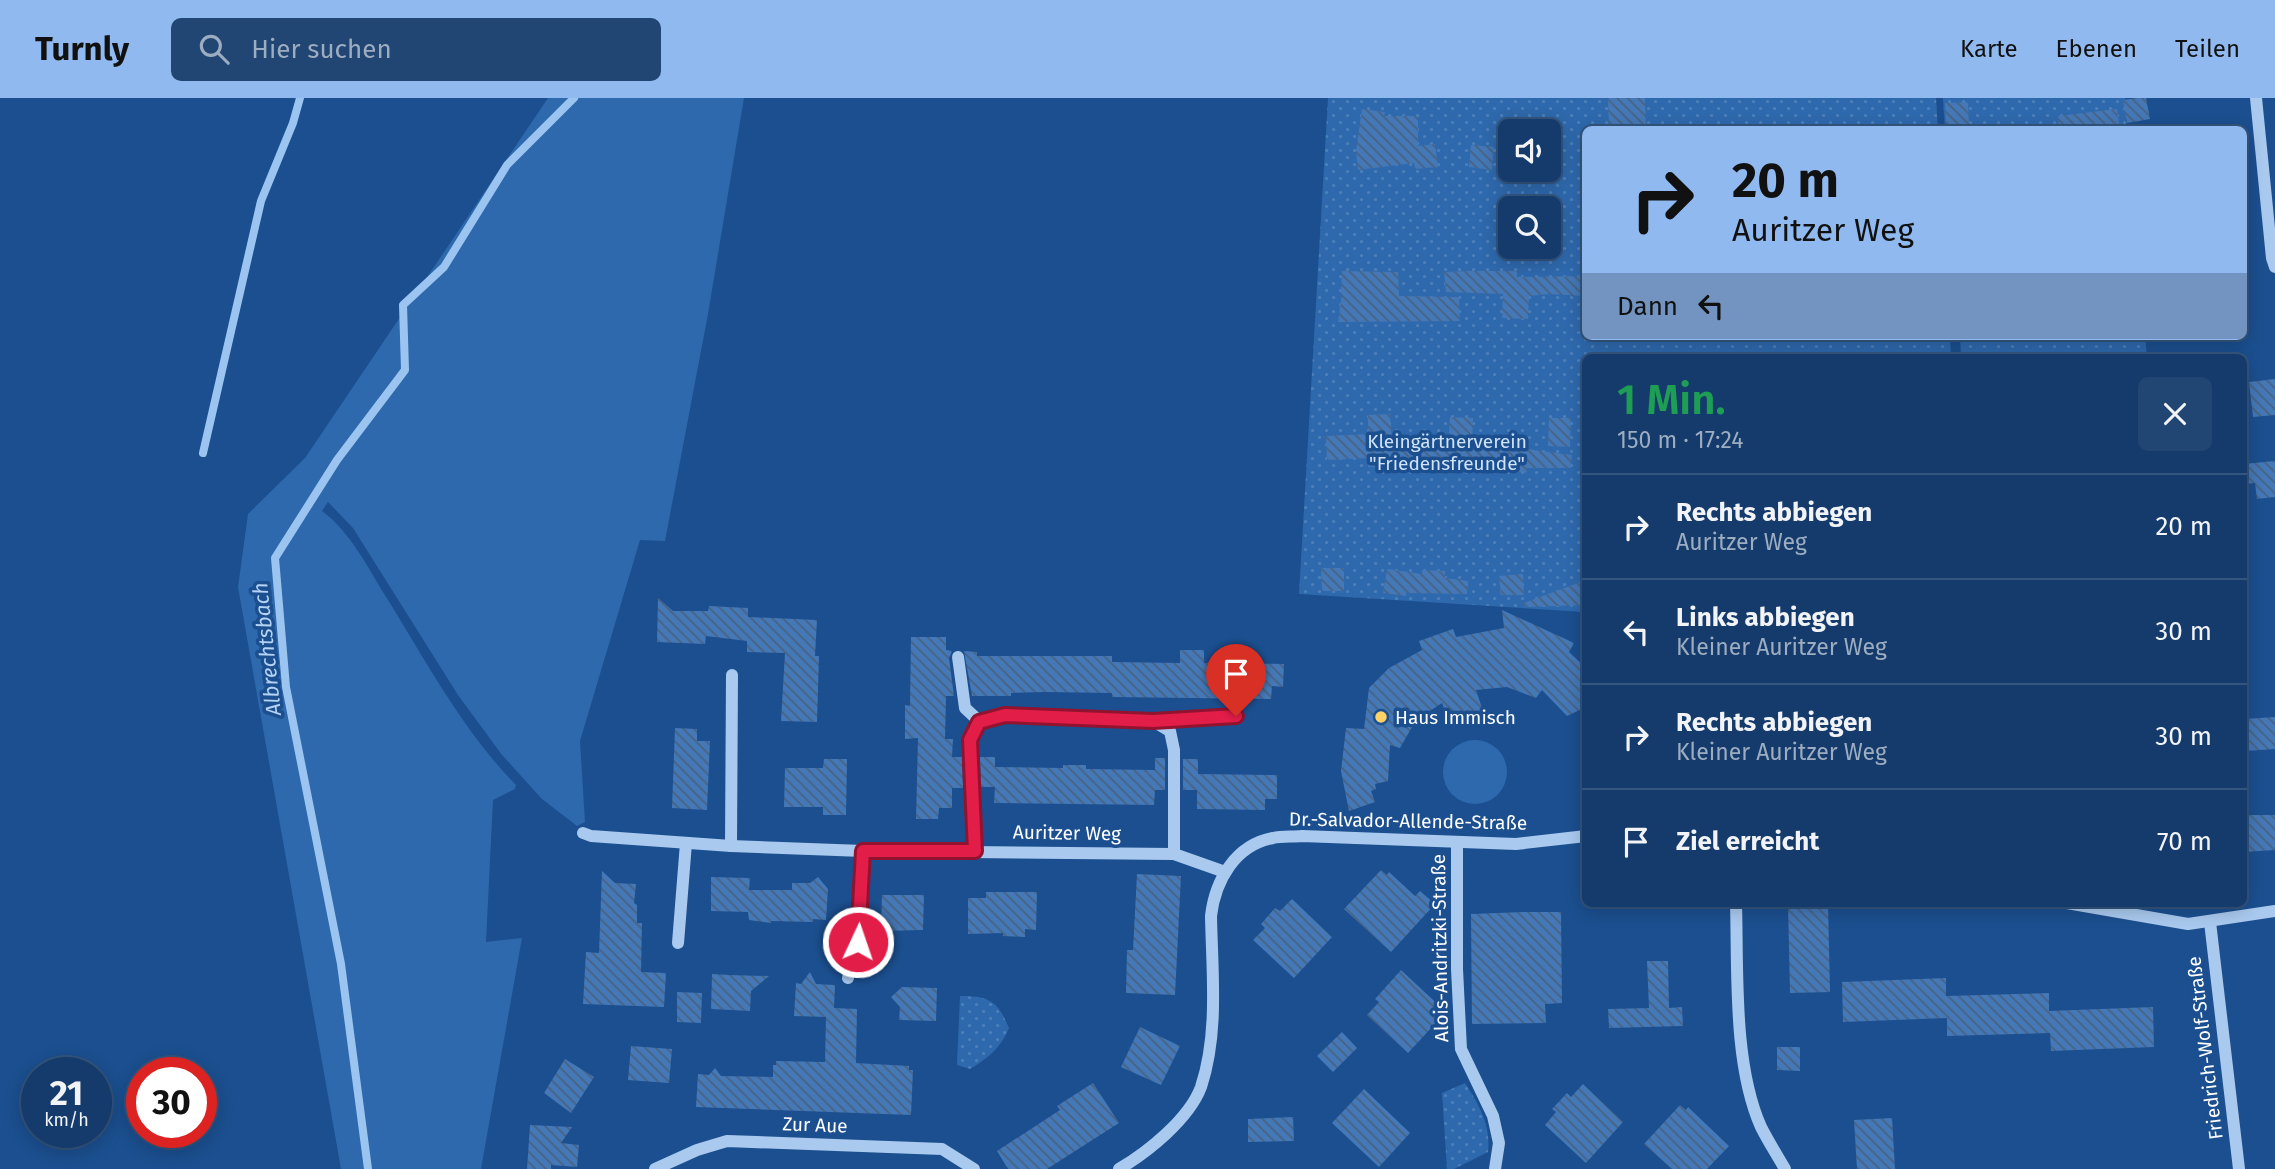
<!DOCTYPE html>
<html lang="de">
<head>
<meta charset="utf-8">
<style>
  :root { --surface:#143b6b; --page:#214673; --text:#f1f3f6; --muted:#9dadc1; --line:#33557e; --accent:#90b9f0 }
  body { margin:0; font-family:"Fira Sans",sans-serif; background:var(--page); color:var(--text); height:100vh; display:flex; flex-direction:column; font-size:26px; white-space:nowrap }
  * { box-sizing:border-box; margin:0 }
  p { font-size:23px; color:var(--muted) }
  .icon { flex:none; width:38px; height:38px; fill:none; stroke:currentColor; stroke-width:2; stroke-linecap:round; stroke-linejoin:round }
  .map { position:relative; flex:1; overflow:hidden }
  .drawer { position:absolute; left:1582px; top:256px; width:665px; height:553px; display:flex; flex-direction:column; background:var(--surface); border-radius:10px; box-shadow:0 4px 18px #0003,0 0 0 2px var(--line) }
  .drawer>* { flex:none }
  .top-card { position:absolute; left:1582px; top:28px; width:665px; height:214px; border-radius:10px; box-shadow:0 4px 18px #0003,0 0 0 2px var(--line); background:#90b9f0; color:#111; overflow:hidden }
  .buttons { position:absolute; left:1498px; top:21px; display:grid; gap:14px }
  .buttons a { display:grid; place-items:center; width:63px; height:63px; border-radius:10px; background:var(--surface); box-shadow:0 4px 18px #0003,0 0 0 2px var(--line); font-size:35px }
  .speed { position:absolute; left:21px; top:959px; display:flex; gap:14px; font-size:35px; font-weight:700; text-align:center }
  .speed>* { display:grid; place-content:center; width:91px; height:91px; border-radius:50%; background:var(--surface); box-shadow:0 4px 18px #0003,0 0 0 2px var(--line); line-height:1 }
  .speed small { font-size:18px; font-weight:400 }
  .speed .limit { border:10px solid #d22; background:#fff; color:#111 }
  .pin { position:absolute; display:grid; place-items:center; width:60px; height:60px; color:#fff; margin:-72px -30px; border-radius:50% 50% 50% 0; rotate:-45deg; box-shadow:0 0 7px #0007 }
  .pin .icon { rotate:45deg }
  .me { position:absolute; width:77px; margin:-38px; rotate:3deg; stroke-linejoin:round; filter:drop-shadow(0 0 5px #0008) }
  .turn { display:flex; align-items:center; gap:24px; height:147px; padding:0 35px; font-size:32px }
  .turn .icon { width:91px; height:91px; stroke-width:2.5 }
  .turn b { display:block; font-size:49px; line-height:60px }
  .then { display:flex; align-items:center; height:66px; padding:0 35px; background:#0003; gap:14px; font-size:26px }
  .round { display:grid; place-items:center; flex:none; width:74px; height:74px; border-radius:10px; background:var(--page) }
  .head { display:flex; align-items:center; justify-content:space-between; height:119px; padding:0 35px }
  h1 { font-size:42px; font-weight:600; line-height:52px; color:#1e9e55 }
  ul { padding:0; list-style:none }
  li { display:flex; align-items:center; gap:21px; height:105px; padding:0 35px; border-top:2px solid var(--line) }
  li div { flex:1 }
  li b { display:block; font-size:26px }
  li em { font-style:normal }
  header { display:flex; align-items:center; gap:42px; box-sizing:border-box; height:98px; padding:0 35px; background:var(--accent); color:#111 }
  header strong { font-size:33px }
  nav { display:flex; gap:38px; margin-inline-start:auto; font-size:24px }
  .search { width:490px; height:63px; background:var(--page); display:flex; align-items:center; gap:18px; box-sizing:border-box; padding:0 24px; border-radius:10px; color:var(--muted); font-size:26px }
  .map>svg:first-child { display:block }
  .grass { fill:#2e69ad }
  .park { fill:url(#park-dots); fill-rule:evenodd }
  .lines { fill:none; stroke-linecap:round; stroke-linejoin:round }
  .stream { stroke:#9cc4f0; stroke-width:8 }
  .building { fill:url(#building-back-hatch) }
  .minor { stroke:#a9c9ee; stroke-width:12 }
  .route-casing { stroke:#92132f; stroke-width:18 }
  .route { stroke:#e11d48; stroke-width:12 }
  .poi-dot { fill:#ffd166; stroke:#1b4f8f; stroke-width:2.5 }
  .labels { text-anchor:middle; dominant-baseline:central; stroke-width:7; stroke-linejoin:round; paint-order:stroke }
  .park-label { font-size:19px; fill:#cfe3fa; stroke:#1b4f8f }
  .poi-label { font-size:19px; fill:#fff; stroke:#1b4f8f; text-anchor:start }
  .street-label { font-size:19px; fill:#fff; stroke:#1b4f8f }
  .water-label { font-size:21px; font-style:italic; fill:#b5d3f5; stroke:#1b4f8f }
</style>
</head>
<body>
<header>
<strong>Turnly</strong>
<div class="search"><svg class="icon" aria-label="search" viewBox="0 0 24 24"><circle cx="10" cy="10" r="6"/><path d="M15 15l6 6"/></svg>Hier suchen</div>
<nav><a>Karte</a><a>Ebenen</a><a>Teilen</a></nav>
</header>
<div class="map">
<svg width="2275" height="1071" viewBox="0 0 2275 1071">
  <defs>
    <pattern id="park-dots" width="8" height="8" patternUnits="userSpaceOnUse" patternTransform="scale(1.75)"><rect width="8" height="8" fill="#2e69ad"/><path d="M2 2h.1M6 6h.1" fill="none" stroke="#4d80b9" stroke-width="1.8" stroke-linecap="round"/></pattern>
    <pattern id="building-back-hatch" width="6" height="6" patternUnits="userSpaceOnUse" patternTransform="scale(1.75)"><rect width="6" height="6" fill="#4478b7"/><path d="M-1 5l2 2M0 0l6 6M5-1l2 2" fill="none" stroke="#486282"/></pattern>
  </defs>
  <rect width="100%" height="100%" fill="#1b4f8f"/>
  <g class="grass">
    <path d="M548 0H744L708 216 665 443 640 442 580 643 585 724 577 728 542 701 502 657 458 597 353 430 328 404 322 413C351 434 369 472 388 502 427 565 464 634 516 687L515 691 493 702 486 844 522 840 481 1071H341L238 489 248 416 305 360Z"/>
    <circle cx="1475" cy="674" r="32"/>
  </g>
  <g class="park">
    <path d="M1328 0H1936L1938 31 1586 32V238H1950L1951 259H1586L1585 514 1299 496ZM1510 33H1549V72H1510ZM1510 110H1549V149H1510Z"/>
    <path d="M1943 0H2125L2127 31H1945Z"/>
    <path d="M1960 238H2145L2147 259H1961Z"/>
    <path d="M960 898C989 898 997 902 1009 930 1001 950 988 960 970 971L957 967Z"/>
    <path d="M1465 985C1479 1007 1491 1027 1488 1054L1454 1071H1447L1442 995Z"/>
  </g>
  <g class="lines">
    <g class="stream">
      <path d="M203 355 261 103 293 25 300 0"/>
      <path d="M368 1071 341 866 286 589 275 460 337 362 405 272 403 207 444 169 507 67 574 0"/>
    </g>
  </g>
  <g class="building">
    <path d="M1608 0H1645L1646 32H1609Z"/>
    <path d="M2138 0H2146L2150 21 2127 25 2123 2Z"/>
    <path d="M1968 4 1969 27 1946 28 1945 5Z"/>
    <path d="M1362 11 1385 14 1384 18H1418V48L1435 46 1438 69 1415 71 1414 65 1358 72 1356 53Z"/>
    <path d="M2117 11 2120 32H2059L2058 18Z"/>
    <path d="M1471 47 1494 49 1492 72 1469 69Z"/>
    <path d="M1342 173 1398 174 1399 198 1459 199 1460 223 1338 224 1342 196H1341Z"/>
    <path d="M1465 173H1517V179L1586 178V198L1549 196 1529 198 1528 221 1502 220 1503 196 1446 194 1444 174Z"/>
    <path d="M2275 281V317L2253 319 2249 284Z"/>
    <path d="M1390 316 1392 344 1448 351 1450 319 1473 320 1472 344 1572 357 1571 370H1527L1526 375 1471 367V371L1439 372 1394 367 1368 369V360L1327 362 1326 338 1368 336V317Z"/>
    <path d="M1549 320H1571L1570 349 1548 348Z"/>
    <path d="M2275 363V399L2257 401 2255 385 2244 386V366Z"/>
    <path d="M1321 470H1344V493H1322Z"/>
    <path d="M1387 471 1422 476V472L1445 473V480L1468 483 1467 496 1406 495V498L1383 495Z"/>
    <path d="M1523 476 1524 497H1501L1499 478Z"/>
    <path d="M1586 482V507L1525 509 1524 505Z"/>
    <path d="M658 500 673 513H708L709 508 748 510V519L817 522 815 558H819L817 624 781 623 785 555 747 554V543L706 538 705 546 657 544Z"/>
    <path d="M1502 512 1574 545 1569 554 1586 570V609L1567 618 1542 592 1536 600 1507 589 1476 592 1484 616 1450 628 1442 605 1416 622 1400 650 1390 647 1388 683 1375 686 1376 691 1371 693 1375 704 1349 713 1341 673 1346 630 1364 631 1369 590 1389 570 1422 552 1419 543 1453 531 1456 539 1504 530Z"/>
    <path d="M911 539H946V552L952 553 949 560 954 598H946L945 641H953L952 659H962L963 690H952V710H939L938 721H916L918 640 905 641V607L910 608Z"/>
    <path d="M1180 552H1204V565L1284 566 1283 589 1272 588 1271 601 1112 599V595L1044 594 1011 595V598H972L964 553 977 554V558H1112V564L1180 565Z"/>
    <path d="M2275 619V651L2244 653V621Z"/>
    <path d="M675 630 697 631V643H710L707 712 672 710Z"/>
    <path d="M980 659H995V669L1063 670V667H1086V671L1155 672V660H1165V692H1155L1154 707 994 705 995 689H981Z"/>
    <path d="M824 661H847L846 717H823V709H784L785 670H823Z"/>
    <path d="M1183 661H1198V676L1277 677V701H1265V712L1197 711V692H1183Z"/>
    <path d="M2244 717H2275V752L2244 754Z"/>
    <path d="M1381 772 1387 777 1389 774 1415 798 1420 793 1435 806 1391 854 1344 811Z"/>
    <path d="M602 773 615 785 636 786 634 805 637 807V825H642L641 874 666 875 664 909 583 906 586 854 599 855Z"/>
    <path d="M1137 776 1181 778 1175 897 1126 895 1127 852H1133Z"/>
    <path d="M711 779 750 780 749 792H792V785H810L818 779 828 791 826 822 813 821V824L771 823V825L749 822 748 814 711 813Z"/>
    <path d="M986 794H1037L1036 832 1025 831V839L1003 838V835L968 836V800H986Z"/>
    <path d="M882 797H924L923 832 881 833Z"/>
    <path d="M1292 801 1332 839 1294 880 1253 842 1265 830 1261 826 1275 810 1280 813Z"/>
    <path d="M1788 805H1828L1830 894 1790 895Z"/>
    <path d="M1523 814H1561L1562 905 1545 906 1546 925 1472 926 1471 816Z"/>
    <path d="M1647 863H1668L1669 910 1682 909 1683 928 1609 930 1608 911 1649 910Z"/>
    <path d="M1401 872 1446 914 1408 955 1367 917 1379 904 1375 901Z"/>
    <path d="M810 874 816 886 835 887 834 910 857 911 856 965 909 968V972H913L911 1017 696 1009 698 976 709 977 715 970 721 978 773 979V967H776V963L825 964 826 919 794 918 796 885 801 886Z"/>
    <path d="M712 876 729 877 769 878 751 893 750 913 711 911Z"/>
    <path d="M1946 880V898L2049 895V913L2153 909 2154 949 2051 953 2050 935 1947 938V920L1843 924 1842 884Z"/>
    <path d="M902 889 937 890 936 923 899 922 900 909 891 899Z"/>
    <path d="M677 894 702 895 701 925 677 924Z"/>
    <path d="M1140 929 1180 948 1161 987 1121 969Z"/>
    <path d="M1342 934 1357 950 1333 974 1317 958Z"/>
    <path d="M631 948 672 951 669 985 628 982Z"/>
    <path d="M1777 949H1800V973L1777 972Z"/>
    <path d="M565 961 594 979 571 1015 544 995Z"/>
    <path d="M1093 985 1119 1025 1047 1071H1008L997 1053 1060 1012 1057 1008Z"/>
    <path d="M1583 986 1623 1024 1586 1065 1545 1027 1556 1014 1552 1011 1567 995 1571 999Z"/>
    <path d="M1364 991 1410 1035 1379 1069 1332 1025Z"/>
    <path d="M1680 1007 1686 1012 1688 1009 1729 1048 1707 1071H1672L1644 1046Z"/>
    <path d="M1293 1019 1294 1043 1248 1044V1021Z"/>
    <path d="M1892 1020 1895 1071H1857L1854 1022Z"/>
    <path d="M530 1027 572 1029 561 1045 579 1047 577 1069 551 1067V1071H527Z"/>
  </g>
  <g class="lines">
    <g class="minor">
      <path d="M2256 0 2272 160 2275 169"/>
      <path d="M958 559 965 610 980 624"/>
      <path d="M1153 623 1236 618"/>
      <path d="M583 735 591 738 731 748 863 753 1174 756 1225 774"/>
      <path d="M1457 745V871L1461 951 1493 1018 1499 1045 1495 1071"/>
      <path d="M731 748 732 577"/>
      <path d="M975 753 970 642 980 624 1005 617 1153 623 1170 633 1174 652V756"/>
      <path d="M1736 805C1738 874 1733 966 1761 1029 1768 1043 1777 1057 1785 1071"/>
      <path d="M2067 805 2188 826 2275 813"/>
      <path d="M2210 824 2239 1071"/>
      <path d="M678 845 686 745"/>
      <path d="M848 880 858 844 863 753"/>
      <path d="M655 1071 697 1052 727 1043 942 1051 974 1071"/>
      <path d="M1119 1071C1148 1054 1189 1021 1201 989 1219 935 1212 874 1211 818 1215 783 1235 747 1273 740 1282 738 1292 739 1302 738L1516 746 1586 738"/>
    </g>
  </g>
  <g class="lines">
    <defs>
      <path id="route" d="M858 844 863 753H975L970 642 979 624 1005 617 1153 623 1236 618"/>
    </defs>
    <use href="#route" class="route-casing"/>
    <use href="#route" class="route"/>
  </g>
  <circle class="poi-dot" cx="1381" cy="619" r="7"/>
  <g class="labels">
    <g class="park-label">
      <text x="1447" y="343">Kleingärtnerverein<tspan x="1447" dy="22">"Friedensfreunde"</tspan></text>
    </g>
    <g class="poi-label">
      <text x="1395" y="619">Haus Immisch</text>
    </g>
    <g class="street-label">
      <text transform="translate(1408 723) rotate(1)">Dr.-Salvador-Allende-Straße</text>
      <text transform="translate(1067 735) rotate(1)">Auritzer Weg</text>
      <text transform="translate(1440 850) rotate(-91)">Alois-Andritzki-Straße</text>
      <text transform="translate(2205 950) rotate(-97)">Friedrich-Wolf-Straße</text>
      <text transform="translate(815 1027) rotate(2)">Zur Aue</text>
    </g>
    <g class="water-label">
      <text transform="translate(267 551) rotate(-96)">Albrechtsbach</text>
    </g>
  </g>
</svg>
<div class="buttons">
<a><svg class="icon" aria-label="sound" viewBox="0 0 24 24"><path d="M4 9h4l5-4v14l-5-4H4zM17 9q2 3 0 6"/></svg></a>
<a><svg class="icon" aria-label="search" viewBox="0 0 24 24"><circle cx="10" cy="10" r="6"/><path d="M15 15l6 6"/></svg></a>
</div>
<div class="speed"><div>21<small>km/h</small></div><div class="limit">30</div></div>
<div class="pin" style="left:1236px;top:618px;background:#d93025"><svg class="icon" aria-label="arrive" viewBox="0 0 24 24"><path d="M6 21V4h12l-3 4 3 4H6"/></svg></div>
<svg class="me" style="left:858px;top:844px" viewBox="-20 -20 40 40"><circle r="17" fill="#e11d48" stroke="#fff" stroke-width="3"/><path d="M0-11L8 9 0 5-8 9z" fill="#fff"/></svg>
<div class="top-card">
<div class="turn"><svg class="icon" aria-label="right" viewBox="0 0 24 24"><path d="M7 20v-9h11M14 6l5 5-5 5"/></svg><div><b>20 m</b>Auritzer Weg</div></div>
<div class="then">Dann<svg class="icon" aria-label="left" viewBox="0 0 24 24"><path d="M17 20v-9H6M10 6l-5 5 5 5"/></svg></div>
</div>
<section class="drawer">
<div class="head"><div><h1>1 Min.</h1><p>150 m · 17:24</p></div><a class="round"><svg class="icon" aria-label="close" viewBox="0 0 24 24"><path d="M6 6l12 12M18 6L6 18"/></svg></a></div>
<ul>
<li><svg class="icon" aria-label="right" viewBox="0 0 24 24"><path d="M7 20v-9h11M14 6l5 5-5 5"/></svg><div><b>Rechts abbiegen</b><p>Auritzer Weg</p></div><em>20 m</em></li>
<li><svg class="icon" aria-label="left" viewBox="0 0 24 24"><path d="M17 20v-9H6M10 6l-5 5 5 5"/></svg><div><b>Links abbiegen</b><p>Kleiner Auritzer Weg</p></div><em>30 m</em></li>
<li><svg class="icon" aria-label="right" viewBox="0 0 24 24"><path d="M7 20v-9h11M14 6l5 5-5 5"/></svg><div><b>Rechts abbiegen</b><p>Kleiner Auritzer Weg</p></div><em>30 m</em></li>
<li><svg class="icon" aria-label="arrive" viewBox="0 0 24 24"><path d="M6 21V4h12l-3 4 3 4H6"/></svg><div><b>Ziel erreicht</b></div><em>70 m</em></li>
</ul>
</section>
</div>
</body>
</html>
